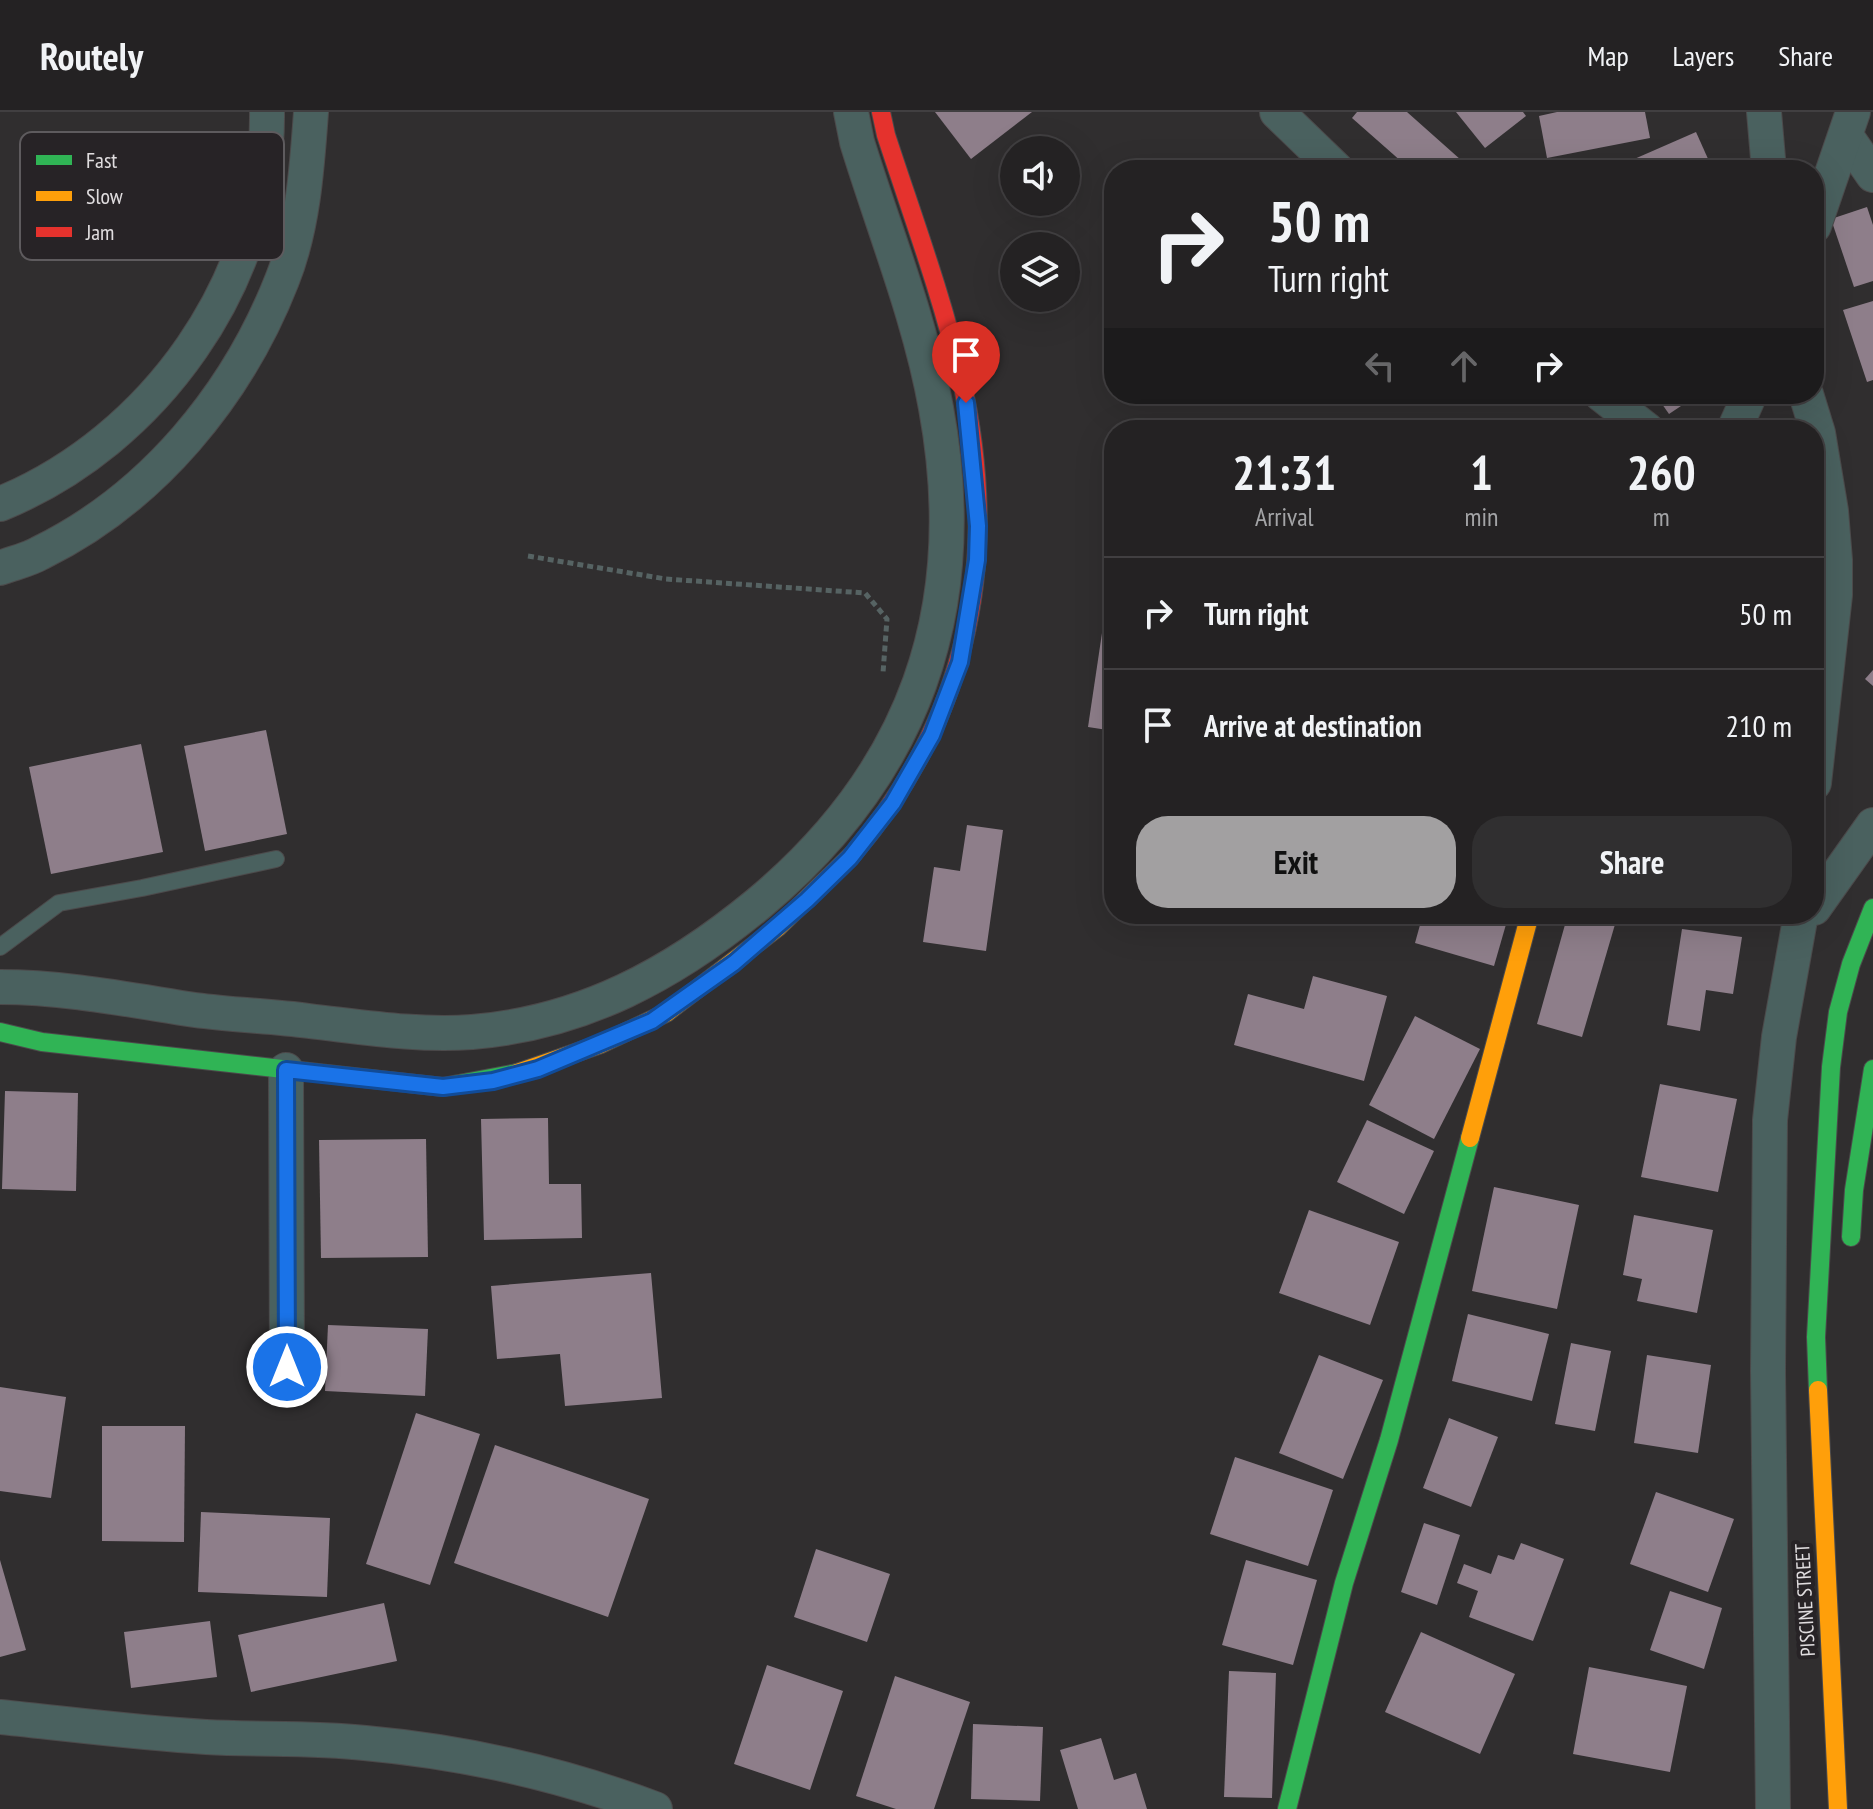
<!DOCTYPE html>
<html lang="en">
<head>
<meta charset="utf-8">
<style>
  :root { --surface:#242223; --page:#302f30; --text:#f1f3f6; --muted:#a3a4a6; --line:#413f41; --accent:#a2a0a1 }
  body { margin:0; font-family:"PT Sans Narrow",sans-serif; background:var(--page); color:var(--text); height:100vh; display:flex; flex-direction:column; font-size:30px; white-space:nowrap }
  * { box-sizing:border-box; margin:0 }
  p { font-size:26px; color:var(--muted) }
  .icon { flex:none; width:44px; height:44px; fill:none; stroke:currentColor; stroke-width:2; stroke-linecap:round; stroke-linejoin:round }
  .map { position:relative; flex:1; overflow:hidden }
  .side { position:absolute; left:1104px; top:308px; width:720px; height:504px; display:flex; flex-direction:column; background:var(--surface); border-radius:32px; box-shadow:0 8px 32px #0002,0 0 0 2px var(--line) }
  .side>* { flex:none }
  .top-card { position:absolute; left:1104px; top:48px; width:720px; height:244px; border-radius:32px; box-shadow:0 8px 32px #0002,0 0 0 2px var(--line); background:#242223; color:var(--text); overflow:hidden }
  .controls { position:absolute; left:1000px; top:24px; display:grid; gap:16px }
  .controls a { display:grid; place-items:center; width:80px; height:80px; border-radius:50%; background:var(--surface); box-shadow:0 8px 32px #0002,0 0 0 2px var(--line); font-size:40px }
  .pin { position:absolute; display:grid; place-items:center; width:68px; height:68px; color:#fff; margin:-82px -34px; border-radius:50% 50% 50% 0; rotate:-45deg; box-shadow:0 0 8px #0007 }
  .pin .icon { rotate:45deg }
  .me { position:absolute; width:88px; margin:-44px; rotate:0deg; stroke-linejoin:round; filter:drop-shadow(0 0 6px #0008) }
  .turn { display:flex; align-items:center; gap:28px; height:168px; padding:0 32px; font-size:36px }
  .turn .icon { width:104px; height:104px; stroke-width:2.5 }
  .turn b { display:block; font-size:56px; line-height:68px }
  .lanes { display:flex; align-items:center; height:76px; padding:0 32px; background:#0003; justify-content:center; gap:40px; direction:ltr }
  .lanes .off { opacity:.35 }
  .eta { display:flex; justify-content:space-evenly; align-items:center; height:136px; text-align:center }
  .eta b { font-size:48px; font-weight:800; line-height:56px }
  .primary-button { display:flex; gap:16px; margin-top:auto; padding:16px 32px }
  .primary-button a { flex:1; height:92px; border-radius:32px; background:var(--accent); color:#111; font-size:32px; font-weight:800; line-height:92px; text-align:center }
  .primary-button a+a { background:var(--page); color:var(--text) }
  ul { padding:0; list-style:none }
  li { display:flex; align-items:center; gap:24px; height:112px; padding:0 32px; border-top:2px solid var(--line) }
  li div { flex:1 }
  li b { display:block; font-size:30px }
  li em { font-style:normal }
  header { display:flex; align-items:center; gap:48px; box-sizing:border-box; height:112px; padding:0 40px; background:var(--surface); border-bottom:2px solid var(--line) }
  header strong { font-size:38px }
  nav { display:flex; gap:44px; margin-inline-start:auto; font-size:28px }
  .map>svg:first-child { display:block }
  .building { fill:#8e7e8a }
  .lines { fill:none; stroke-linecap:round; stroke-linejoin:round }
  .lane-casing { stroke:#4c4a4b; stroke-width:18 }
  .street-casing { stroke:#4c4a4b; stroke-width:36 }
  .fast-casing { stroke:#4c4a4b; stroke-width:20 }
  .slow-casing { stroke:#4c4a4b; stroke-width:20 }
  .jam-casing { stroke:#4c4a4b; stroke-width:20 }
  .path { stroke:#566363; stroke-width:5; stroke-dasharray:6 4; stroke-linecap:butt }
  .lane { stroke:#4a615f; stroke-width:16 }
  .street { stroke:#4a615f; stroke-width:34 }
  .fast { stroke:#30b455; stroke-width:18 }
  .slow { stroke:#ff9f0a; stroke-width:18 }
  .jam { stroke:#e5322d; stroke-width:18 }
  .route-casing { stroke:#114b97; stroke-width:20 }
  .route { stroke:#1a73e8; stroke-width:14 }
  .labels { text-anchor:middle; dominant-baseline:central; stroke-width:8; stroke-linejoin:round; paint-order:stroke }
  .street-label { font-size:20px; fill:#e0dddf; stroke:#272326 }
  .key { fill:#272326; stroke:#5e5b5e; stroke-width:2 }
  .key-label { font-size:22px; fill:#e0dddf }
</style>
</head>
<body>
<header>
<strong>Routely</strong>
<nav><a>Map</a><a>Layers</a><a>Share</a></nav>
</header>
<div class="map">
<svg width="1873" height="1697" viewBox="0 0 1873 1697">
  <rect width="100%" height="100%" fill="#302e2f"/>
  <g class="building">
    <path d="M935 0H1032L971 47Z"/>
    <path d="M1357 0H1407L1461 48 1452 58H1411L1352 6Z"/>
    <path d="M1456 0H1523L1526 4 1485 36Z"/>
    <path d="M1557 0H1645L1650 26 1547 46 1539 4Z"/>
    <path d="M1696 20 1713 58H1636L1632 48Z"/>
    <path d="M1517 47 1529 58H1508Z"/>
    <path d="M1867 95 1873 113V169L1854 175 1831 107Z"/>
    <path d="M1873 189V268L1867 270 1843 198Z"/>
    <path d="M1655 282H1699L1669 302Z"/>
    <path d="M1102 521 1114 522V619L1088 615Z"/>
    <path d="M1873 558V574L1865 567Z"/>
    <path d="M266 618 287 722 205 739 184 634Z"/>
    <path d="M141 632 163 740 51 762 29 655Z"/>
    <path d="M967 713 1003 718 986 839 923 830 934 755 960 759Z"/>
    <path d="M1423 802H1509L1494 854 1415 831Z"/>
    <path d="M1568 802H1590L1616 809 1582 925 1537 912Z"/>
    <path d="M1682 817 1742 825 1733 882 1706 878 1700 919 1667 913Z"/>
    <path d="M1313 864 1387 884 1364 969 1234 933 1248 882 1304 897Z"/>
    <path d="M1415 904 1480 937 1434 1027 1369 993Z"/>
    <path d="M1660 972 1737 987 1718 1080 1641 1065Z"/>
    <path d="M5 979 78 981 76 1079 2 1077Z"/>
    <path d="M548 1006 549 1072H581L582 1126 484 1128 481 1007Z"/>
    <path d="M1367 1008 1434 1039 1404 1102 1337 1070Z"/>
    <path d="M426 1027 428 1145 321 1146 319 1028Z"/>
    <path d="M1494 1075 1579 1093 1557 1197 1472 1179Z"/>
    <path d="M1309 1098 1399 1130 1370 1213 1279 1181Z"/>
    <path d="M1634 1103 1713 1118 1697 1201 1637 1189 1642 1167 1623 1163Z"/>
    <path d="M651 1161 662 1286 565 1294 560 1242 497 1247 491 1174Z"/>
    <path d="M1468 1202 1549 1222 1532 1289 1452 1269Z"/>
    <path d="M328 1213 428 1217 425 1284 325 1279Z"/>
    <path d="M1571 1231 1611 1239 1595 1319 1555 1312Z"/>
    <path d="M1319 1243 1383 1268 1343 1367 1279 1341Z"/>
    <path d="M1647 1243 1711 1253 1698 1341 1634 1331Z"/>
    <path d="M0 1275 66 1285 51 1386 0 1379Z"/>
    <path d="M416 1301 480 1322 430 1473 366 1452Z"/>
    <path d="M1449 1306 1498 1325 1471 1395 1423 1376Z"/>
    <path d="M102 1314H185L184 1430 102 1429Z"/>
    <path d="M495 1333 649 1387 608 1505 454 1451Z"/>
    <path d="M1235 1345 1333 1378 1308 1454 1210 1422Z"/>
    <path d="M1656 1380 1734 1407 1708 1480 1630 1452Z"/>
    <path d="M201 1400 330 1406 327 1485 198 1480Z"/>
    <path d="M1424 1411 1460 1423 1437 1493 1401 1480Z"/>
    <path d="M1521 1431 1564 1447 1533 1529 1469 1505 1478 1479 1457 1471 1464 1452 1491 1462 1498 1443 1514 1448Z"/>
    <path d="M816 1437 890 1462 867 1530 794 1505Z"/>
    <path d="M0 1448 26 1538 0 1545Z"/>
    <path d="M1246 1448 1317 1468 1293 1553 1222 1533Z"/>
    <path d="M1670 1479 1722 1496 1704 1557 1650 1538Z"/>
    <path d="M384 1491 397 1549 251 1580 238 1523Z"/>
    <path d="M210 1509 217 1565 131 1576 124 1520Z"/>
    <path d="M1421 1520 1515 1562 1480 1642 1385 1600Z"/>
    <path d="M767 1553 843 1579 810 1678 734 1652Z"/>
    <path d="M1589 1555 1687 1574 1670 1660 1573 1642Z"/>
    <path d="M1229 1559 1276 1561 1272 1686 1224 1685Z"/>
    <path d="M895 1564 970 1590 934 1697H896L856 1684Z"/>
    <path d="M973 1612 1043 1615 1040 1689 971 1687Z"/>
    <path d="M1101 1626 1114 1668 1136 1661 1147 1697H1078L1060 1638Z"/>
  </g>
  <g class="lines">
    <defs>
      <path id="lane" d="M0 835 59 791 142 776 276 747"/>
      <g id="street">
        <path d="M1277 0 1337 58"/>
        <path d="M1764 0 1769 58"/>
        <path d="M1846 24 1873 63"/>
        <path d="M1814 114 1853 0"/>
        <path d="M1601 282 1647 318"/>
        <path d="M1806 282 1818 321 1831 399 1835 448V483L1814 671"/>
        <path d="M1734 318 1750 282"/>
        <path d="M0 392C154 329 269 168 267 0"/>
        <path d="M0 456C13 451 28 448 40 441 152 386 237 283 282 168 303 116 307 56 311 0"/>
        <path d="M1814 796 1873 713"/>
        <path d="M0 875C65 875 130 888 195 898 233 903 271 904 309 909 363 915 417 924 472 920 583 911 673 862 758 792 915 661 973 498 936 296 920 206 884 118 857 30L851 0"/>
        <path d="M286 958 287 1255"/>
        <path d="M0 1605C69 1612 137 1621 206 1625 259 1628 312 1625 365 1631 464 1640 562 1662 655 1697"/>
        <path d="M1773 1697 1768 1259 1770 1008 1779 925 1801 802"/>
      </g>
      <g id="fast">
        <path d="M0 920 42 930 443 975 517 961"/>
        <path d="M1851 1125 1854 1078 1873 957"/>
        <path d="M1818 1278 1816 1225 1831 955 1838 900 1851 852 1873 796"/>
        <path d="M1287 1697 1344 1471 1389 1328 1470 1026"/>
      </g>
      <g id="slow">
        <path d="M517 961 601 932 666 901 778 815 853 742"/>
        <path d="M1470 1026 1530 802"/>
        <path d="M1818 1278 1838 1697"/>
      </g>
      <path id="jam" d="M853 742C971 603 1001 442 961 266 942 183 912 103 886 23L881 0"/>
    </defs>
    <use href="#lane" class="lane-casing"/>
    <use href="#street" class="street-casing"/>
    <use href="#fast" class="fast-casing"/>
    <use href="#slow" class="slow-casing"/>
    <use href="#jam" class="jam-casing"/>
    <path class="path" d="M528 444 666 467 865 481 887 507 883 561"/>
    <use href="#lane" class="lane"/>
    <use href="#street" class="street"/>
    <use href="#fast" class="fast"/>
    <use href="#slow" class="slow"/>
    <use href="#jam" class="jam"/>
  </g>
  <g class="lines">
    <defs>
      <path id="route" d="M287 1255 286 958 443 975 493 969 538 957 652 909 734 851 807 788 850 746 893 691 932 623 960 550 977 448 978 414 966 291"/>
    </defs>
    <use href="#route" class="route-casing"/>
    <use href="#route" class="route"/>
  </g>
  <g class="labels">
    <g class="street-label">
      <text transform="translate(1805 1488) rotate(-93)">PISCINE STREET</text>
    </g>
  </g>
  <rect x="20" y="20" width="264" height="128" rx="12" class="key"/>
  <rect x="36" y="43" width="36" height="10" fill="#30b455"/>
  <rect x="36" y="79" width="36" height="10" fill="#ff9f0a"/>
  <rect x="36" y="115" width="36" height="10" fill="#e5322d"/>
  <g class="key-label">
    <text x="86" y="56">Fast</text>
    <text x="86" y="92">Slow</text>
    <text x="86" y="128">Jam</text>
  </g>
</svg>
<div class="controls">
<a><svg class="icon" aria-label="sound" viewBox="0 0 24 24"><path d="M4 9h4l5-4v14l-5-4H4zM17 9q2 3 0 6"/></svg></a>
<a><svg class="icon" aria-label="layers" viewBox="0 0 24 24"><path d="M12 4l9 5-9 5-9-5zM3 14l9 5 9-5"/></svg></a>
</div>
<div class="pin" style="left:966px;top:291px;background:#d93025"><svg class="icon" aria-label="arrive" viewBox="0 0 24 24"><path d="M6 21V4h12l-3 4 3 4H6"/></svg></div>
<svg class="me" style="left:287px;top:1255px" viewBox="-20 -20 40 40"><circle r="17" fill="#1a73e8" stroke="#fff" stroke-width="3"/><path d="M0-11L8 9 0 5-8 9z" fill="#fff"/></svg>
<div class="top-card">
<div class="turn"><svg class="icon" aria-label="right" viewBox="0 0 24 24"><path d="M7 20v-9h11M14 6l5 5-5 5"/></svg><div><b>50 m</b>Turn right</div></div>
<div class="lanes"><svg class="icon off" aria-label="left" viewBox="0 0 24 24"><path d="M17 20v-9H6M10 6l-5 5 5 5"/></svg><svg class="icon off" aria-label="ahead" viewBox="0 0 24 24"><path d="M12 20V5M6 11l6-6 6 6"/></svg><svg class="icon" aria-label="right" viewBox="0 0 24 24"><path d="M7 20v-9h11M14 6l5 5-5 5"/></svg></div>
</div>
<section class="side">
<div class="eta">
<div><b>21:31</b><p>Arrival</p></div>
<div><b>1</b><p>min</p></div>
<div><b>260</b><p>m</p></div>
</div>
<ul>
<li><svg class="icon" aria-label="right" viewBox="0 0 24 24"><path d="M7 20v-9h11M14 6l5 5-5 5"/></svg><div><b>Turn right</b></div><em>50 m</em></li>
<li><svg class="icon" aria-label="arrive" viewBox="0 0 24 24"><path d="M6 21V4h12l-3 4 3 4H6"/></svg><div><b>Arrive at destination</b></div><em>210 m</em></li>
</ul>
<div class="primary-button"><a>Exit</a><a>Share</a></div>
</section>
</div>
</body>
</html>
